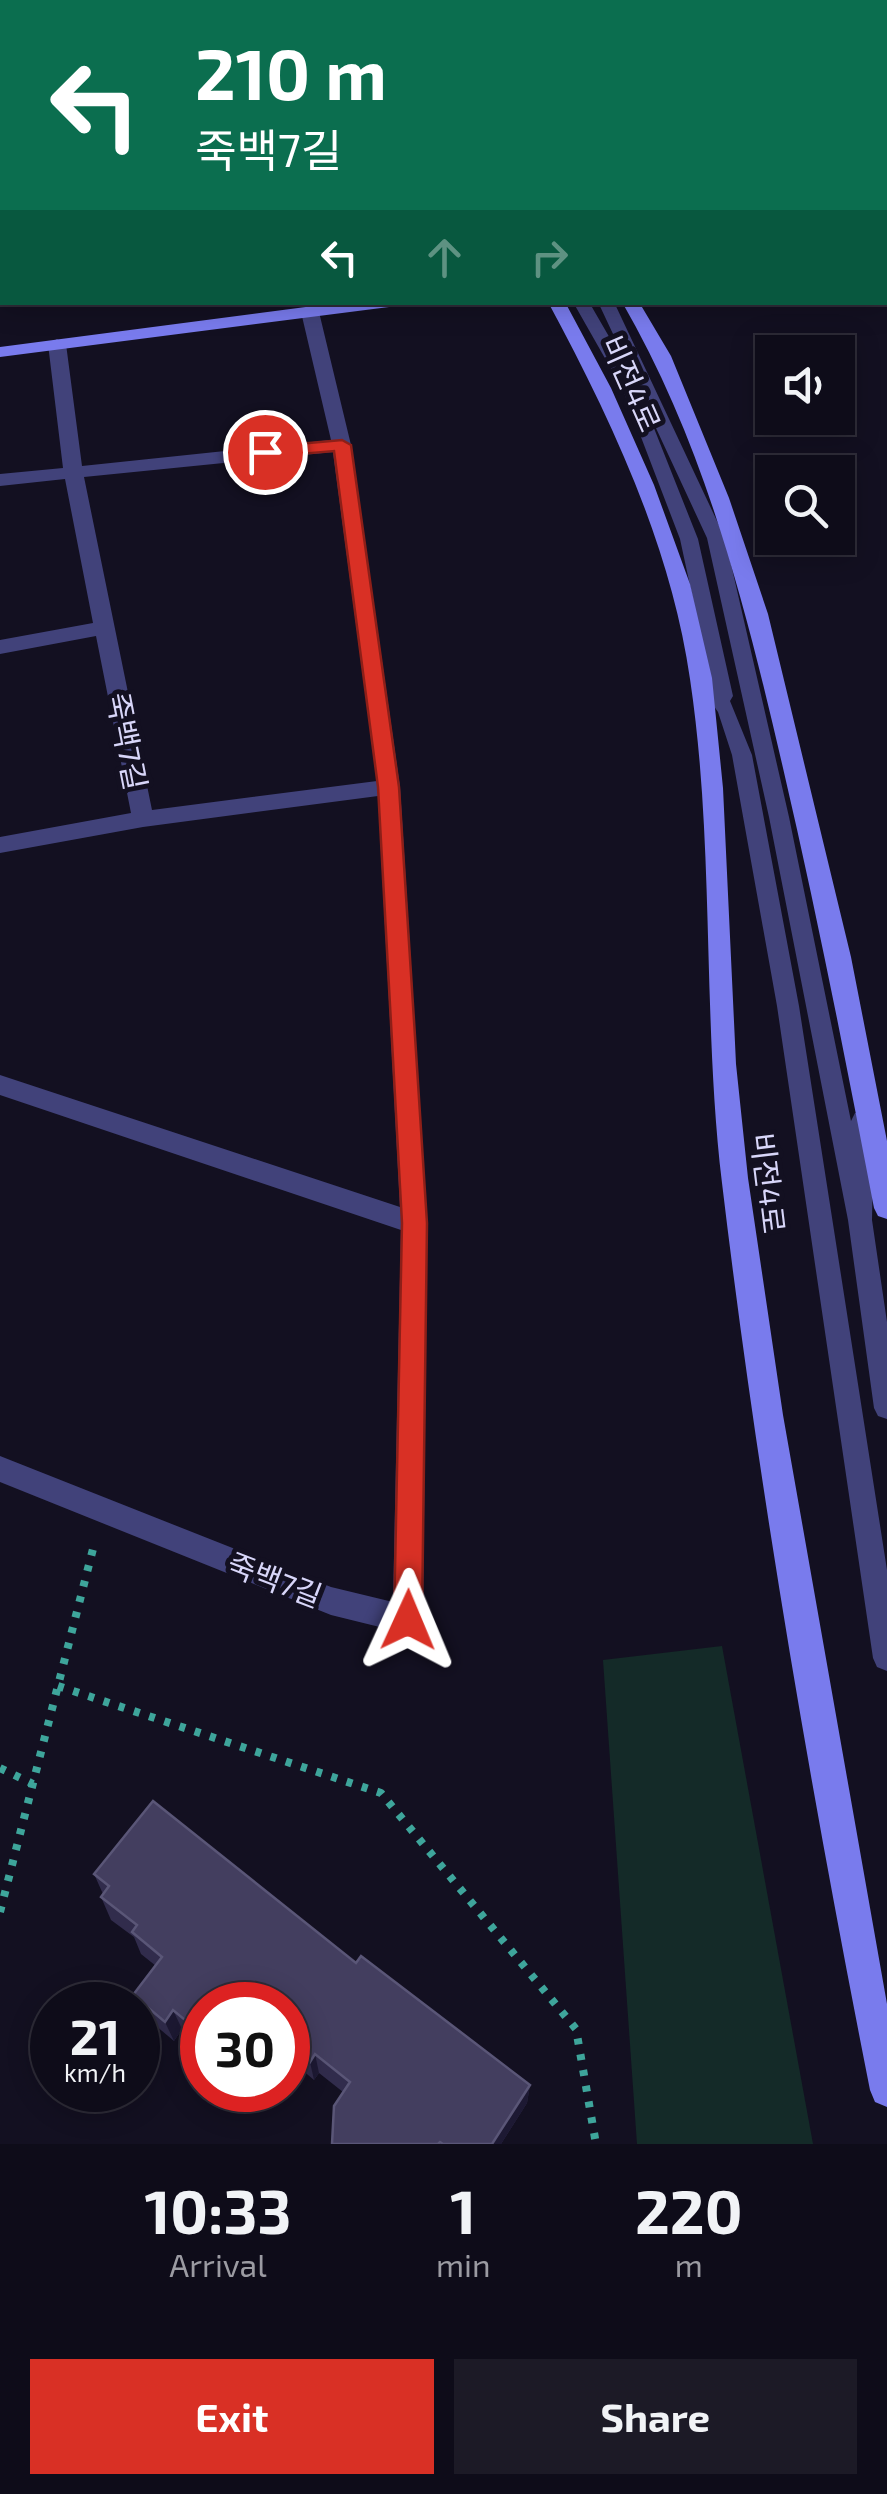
<!DOCTYPE html>
<html lang="en">
<head>
<meta charset="utf-8">
<style>
  :root { --surface:#0e0c19; --page:#1c1a26; --text:#f1f3f6; --muted:#9b9ba2; --line:#2e2c38; --accent:#d93025 }
  body { margin:0; font-family:"Exo 2","Noto Sans KR",sans-serif; background:var(--page); color:var(--text); height:100vh; display:flex; flex-direction:column; font-size:38px; white-space:nowrap }
  * { box-sizing:border-box; margin:0 }
  p { font-size:32px; color:var(--muted) }
  .icon { flex:none; width:55px; height:55px; fill:none; stroke:currentColor; stroke-width:2; stroke-linecap:round; stroke-linejoin:round }
  .map { position:relative; height:2144px; overflow:hidden }
  .details { display:flex; flex-direction:column; background:var(--surface); flex:1 }
  .details>* { flex:none }
  .top-card { position:absolute; left:0px; top:0px; width:888px; height:305px; box-shadow:0 5px 25px #0003,0 0 0 2px var(--line); background:#0b6e4f; color:#fff; overflow:hidden }
  .controls { position:absolute; left:755px; top:335px; display:grid; gap:20px }
  .controls a { display:grid; place-items:center; width:100px; height:100px; border-radius:0px; background:var(--surface); box-shadow:0 5px 25px #0003,0 0 0 2px var(--line); font-size:50px }
  .speed { position:absolute; left:30px; top:1982px; display:flex; gap:20px; font-size:50px; font-weight:700; text-align:center }
  .speed>* { display:grid; place-content:center; width:130px; height:130px; border-radius:50%; background:var(--surface); box-shadow:0 5px 25px #0003,0 0 0 2px var(--line); line-height:1 }
  .speed small { font-size:25px; font-weight:400 }
  .speed .limit { border:15px solid #d22; background:#fff; color:#111 }
  .pin { position:absolute; display:grid; place-items:center; width:85px; height:85px; color:#fff; margin:-42px; border:5px solid #fff; border-radius:50%; box-shadow:0 2px 10px #0007 }
  .me { position:absolute; width:110px; margin:-55px; rotate:1deg; stroke-linejoin:round; filter:drop-shadow(0 0 8px #0008) }
  .turn { display:flex; align-items:center; gap:35px; height:210px; padding:0 30px; font-size:45px }
  .turn .icon { width:130px; height:130px; stroke-width:2.5 }
  .turn b { display:block; font-size:70px; line-height:85px }
  .lanes { display:flex; align-items:center; height:95px; padding:0 30px; background:#0003; justify-content:center; gap:50px; direction:ltr }
  .lanes .off { opacity:.35 }
  .eta { display:flex; justify-content:space-evenly; align-items:center; height:170px; text-align:center }
  .eta b { font-size:60px; font-weight:700; line-height:70px }
  .action { display:flex; gap:20px; margin-top:auto; padding:20px 30px }
  .action a { flex:1; height:115px; border-radius:0px; background:var(--accent); color:#fff; font-size:40px; font-weight:700; line-height:115px; text-align:center }
  .action a+a { background:var(--page); color:var(--text) }
  .map>svg:first-child { display:block }
  .green { fill:#142a28 }
  .lines { fill:none; stroke-linecap:round; stroke-linejoin:round }
  .path-far1 { stroke:#3ea59b; stroke-width:4; stroke-dasharray:4 5; stroke-linecap:butt }
  .path { stroke:#3ea59b; stroke-width:8; stroke-dasharray:6 10; stroke-linecap:butt }
  .lane { fill:#41427a; fill-rule:evenodd }
  .street { fill:#41427a; fill-rule:evenodd }
  .secondary { fill:#797bed; fill-rule:evenodd }
  .wall { fill:#312c4c }
  .shaded-wall { fill:#1d1933 }
  .building { fill:#433e5f; stroke:#5a5677; stroke-width:2.5 }
  .route { fill:#d93025; stroke:#8d1f18; stroke-width:2.5 }
  .labels { text-anchor:middle; dominant-baseline:central; stroke-width:10; stroke-linejoin:round; paint-order:stroke }
  .street-label { font-size:30px; fill:#d8d6f9; stroke:#131021 }
</style>
</head>
<body>
<div class="map">
<svg width="887" height="2144" viewBox="0 0 887 2144">
  <rect width="100%" height="100%" fill="#131021"/>
  <g class="green">
    <path d="M0 0H387L2 2 0 129Z"/>
    <path d="M722 1646 813 2144H637L603 1660Z"/>
  </g>
  <g class="lines">
    <path class="path-far1" d="M21 2 25 0"/>
    <g class="path">
      <path d="M58 1686 381 1793 576 2029 596 2144"/>
      <path d="M0 1768 33 1784"/>
      <path d="M0 1912 94 1545"/>
    </g>
    <g class="lane">
      <path d="M464 0H478V2H465Z"/>
      <path d="M486 0H500V2H487Z"/>
      <path d="M573 302H589L637 385 598 302H614L725 538 789 817 851 1121 855 1113H871L874 1119 872 1220 887 1322V1419L878 1416 874 1408 848 1220 769 817 707 538 642 398 698 539 733 696 730 701 752 755 799 1006 887 1570V1671L877 1667 873 1658 777 1006 732 755 718 712 690 672 700 666 708 669 680 539 623 390Z"/>
    </g>
    <g class="street">
      <rect x="785" y="0" width="14" height="2"/>
      <path d="M887 85V95L885 96V86Z"/>
      <path d="M310 307 319 312 351 445 400 787 427 1223 423 1620 419 1630 408 1634 331 1615 0 1482V1456L331 1587 393 1602 401 1230 0 1095V1075L400 1207 378 796 143 827 0 853V837L131 813 96 636 0 654V640L93 623 65 479 0 486V474L63 468 48 344 57 339 66 344 82 466 331 440 301 312ZM333 452 377 781 152 810 84 477Z"/>
    </g>
    <g class="secondary">
      <rect x="533" y="0" width="14" height="2"/>
      <rect x="885" y="251" width="2" height="10"/>
      <path d="M344 302H397L389 307 0 357V347Z"/>
      <path d="M548 302H565L611 388 654 485 690 584 712 678 723 788 736 1064 748 1178 783 1415 887 2004V2107L875 2102 870 2090C811 1792 758 1485 722 1183 702 1016 715 845 690 679 671 546 611 419 548 302Z"/>
      <path d="M622 302H639L671 356 729 498 768 614 851 957 887 1141V1219L878 1216 874 1208C846 1061 817 914 783 768 746 608 705 445 622 302Z"/>
    </g>
  </g>
  <path class="wall" d="M94 1874 356 1963 530 2085 527 2103 501 2144H332L343 2092 319 2073 314 2080 288 2058V2005H202V2047L182 2029 174 2041 143 2015 133 1995 156 1966 141 1954 134 1937 111 1920 101 1897 103 1894Z"/>
  <g class="shaded-wall">
    <path d="M173 2010 182 2029 174 2041 165 2022Z"/>
    <path d="M315 2054 319 2073 314 2080 310 2062Z"/>
    <path d="M530 2085 527 2103 501 2144H492Z"/>
  </g>
  <path class="building" d="M153 1801 356 1963 361 1956 530 2085 492 2144H443L440 2142 438 2144H332L334 2106 350 2082 315 2054 310 2062 288 2043V2005H202V2034L173 2010 165 2022 133 1995 162 1957 132 1932 137 1925 101 1897 109 1886 94 1874Z"/>
  <path class="route" d="M342 440 351 445 399 787 427 1223 422 1620 418 1629 408 1633 398 1629 394 1620 402 1223 378 787 334 451 265 457 257 452 265 447Z"/>
  <g class="labels">
    <g class="street-label">
      <text transform="translate(632 383) rotate(66)">비전4로</text>
      <text transform="translate(128 741) rotate(79)">죽백7길</text>
      <text transform="translate(769 1183) rotate(83)">비전4로</text>
      <text transform="translate(275 1579) rotate(21)">죽백7길</text>
    </g>
  </g>
</svg>
<div class="controls">
<a><svg class="icon" aria-label="sound" viewBox="0 0 24 24"><path d="M4 9h4l5-4v14l-5-4H4zM17 9q2 3 0 6"/></svg></a>
<a><svg class="icon" aria-label="search" viewBox="0 0 24 24"><circle cx="10" cy="10" r="6"/><path d="M15 15l6 6"/></svg></a>
</div>
<div class="speed"><div>21<small>km/h</small></div><div class="limit">30</div></div>
<div class="pin" style="left:265px;top:452px;background:#d93025"><svg class="icon" aria-label="arrive" viewBox="0 0 24 24"><path d="M6 21V4h12l-3 4 3 4H6"/></svg></div>
<svg class="me" style="left:408px;top:1620px" viewBox="-20 -20 40 40"><path d="M0-17L14 15 0 8-14 15z" fill="#d93025" stroke="#fff" stroke-width="4"/></svg>
<div class="top-card">
<div class="turn"><svg class="icon" aria-label="left" viewBox="0 0 24 24"><path d="M17 20v-9H6M10 6l-5 5 5 5"/></svg><div><b>210 m</b>죽백7길</div></div>
<div class="lanes"><svg class="icon" aria-label="left" viewBox="0 0 24 24"><path d="M17 20v-9H6M10 6l-5 5 5 5"/></svg><svg class="icon off" aria-label="ahead" viewBox="0 0 24 24"><path d="M12 20V5M6 11l6-6 6 6"/></svg><svg class="icon off" aria-label="right" viewBox="0 0 24 24"><path d="M7 20v-9h11M14 6l5 5-5 5"/></svg></div>
</div>
</div>
<section class="details">
<div class="eta">
<div><b>10:33</b><p>Arrival</p></div>
<div><b>1</b><p>min</p></div>
<div><b>220</b><p>m</p></div>
</div>
<div class="action"><a>Exit</a><a>Share</a></div>
</section>
</body>
</html>
